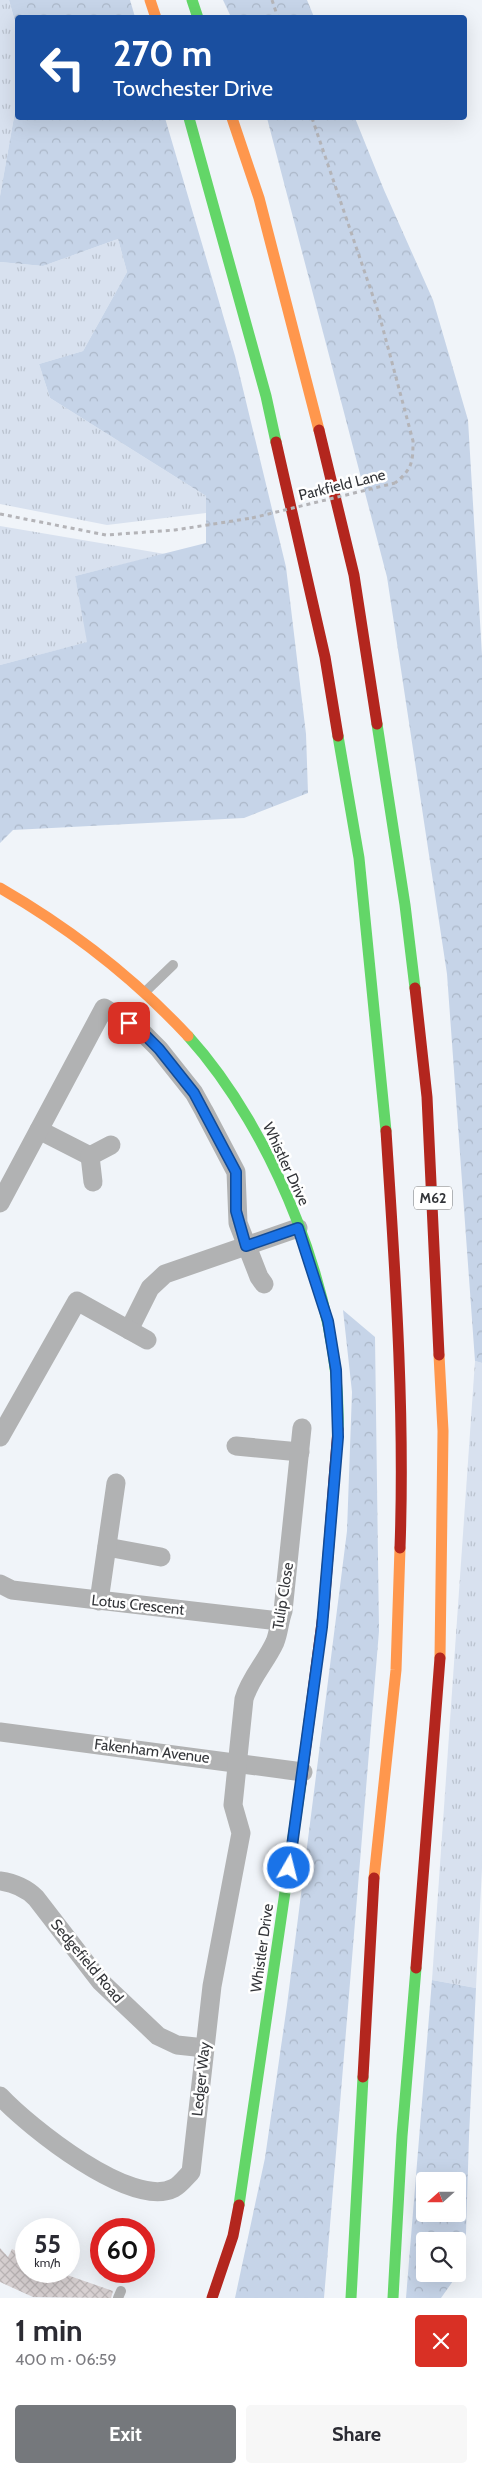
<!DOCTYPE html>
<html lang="en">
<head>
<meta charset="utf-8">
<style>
  :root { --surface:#fff; --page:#f7f7f7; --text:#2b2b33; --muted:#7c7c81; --accent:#75787c }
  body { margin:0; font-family:Cabin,sans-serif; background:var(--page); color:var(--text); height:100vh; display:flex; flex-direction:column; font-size:19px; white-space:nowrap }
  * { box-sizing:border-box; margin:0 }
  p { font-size:16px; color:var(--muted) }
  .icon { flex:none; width:28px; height:28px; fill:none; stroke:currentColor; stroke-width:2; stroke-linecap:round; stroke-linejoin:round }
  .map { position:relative; height:2298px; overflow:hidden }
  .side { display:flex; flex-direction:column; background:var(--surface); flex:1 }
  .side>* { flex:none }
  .guide { position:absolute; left:15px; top:15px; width:452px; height:105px; border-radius:5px; box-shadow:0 5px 20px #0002; background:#1a4fa0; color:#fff; overflow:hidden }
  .needle { width:32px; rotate:249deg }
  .controls { position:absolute; left:416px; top:2172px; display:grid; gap:10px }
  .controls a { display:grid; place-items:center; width:50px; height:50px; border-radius:5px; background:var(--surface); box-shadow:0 5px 20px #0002; font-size:25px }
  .speed { position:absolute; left:15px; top:2218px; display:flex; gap:10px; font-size:25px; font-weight:700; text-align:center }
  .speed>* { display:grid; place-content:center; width:65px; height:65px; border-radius:50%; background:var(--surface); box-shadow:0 5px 20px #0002; line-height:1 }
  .speed small { font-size:12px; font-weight:400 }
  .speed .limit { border:8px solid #d22; background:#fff; color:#111 }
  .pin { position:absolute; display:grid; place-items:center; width:42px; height:42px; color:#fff; margin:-21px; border-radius:10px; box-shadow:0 2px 8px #0006 }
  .me { position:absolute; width:55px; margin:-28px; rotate:8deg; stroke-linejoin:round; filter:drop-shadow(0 0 4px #0008) }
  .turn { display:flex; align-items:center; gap:18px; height:105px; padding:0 15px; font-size:22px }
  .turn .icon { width:65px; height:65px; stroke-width:2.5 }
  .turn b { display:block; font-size:35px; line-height:42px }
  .round { display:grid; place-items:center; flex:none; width:52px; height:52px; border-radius:5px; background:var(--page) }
  .headline { display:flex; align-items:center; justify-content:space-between; height:85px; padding:0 15px }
  h1 { font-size:30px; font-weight:800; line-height:38px }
  .cta { display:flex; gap:10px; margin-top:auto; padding:10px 15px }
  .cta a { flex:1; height:58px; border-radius:5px; background:var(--accent); color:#fff; font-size:20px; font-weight:800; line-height:58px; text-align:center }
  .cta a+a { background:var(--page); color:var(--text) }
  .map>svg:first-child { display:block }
  .grass { fill:url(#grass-tufts) }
  .forest { fill:url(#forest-crowns); fill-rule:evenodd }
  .building { fill:url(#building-cross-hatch) }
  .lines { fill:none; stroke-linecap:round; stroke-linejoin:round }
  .path { stroke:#b4b4b8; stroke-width:3; stroke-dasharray:4 4; stroke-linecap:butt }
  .lane { stroke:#b1b2b3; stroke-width:10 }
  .street { stroke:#b1b2b3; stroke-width:19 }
  .fast { stroke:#63d668; stroke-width:11 }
  .slow { stroke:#ff974d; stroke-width:11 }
  .jam { stroke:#b3261e; stroke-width:11 }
  .path-bridge { stroke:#b4b4b8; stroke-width:3; stroke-dasharray:4 4; stroke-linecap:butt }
  .route-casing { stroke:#114b97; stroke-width:12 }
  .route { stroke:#1a73e8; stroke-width:9 }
  .labels { text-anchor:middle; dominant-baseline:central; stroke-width:5; stroke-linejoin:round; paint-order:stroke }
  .shield { fill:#fff; stroke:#707274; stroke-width:1 }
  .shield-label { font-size:14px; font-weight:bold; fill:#333539 }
  .street-label { font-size:15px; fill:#333539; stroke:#fff }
</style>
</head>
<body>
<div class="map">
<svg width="482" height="2298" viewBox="0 0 482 2298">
  <defs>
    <pattern id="grass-tufts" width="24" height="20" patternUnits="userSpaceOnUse" patternTransform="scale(1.25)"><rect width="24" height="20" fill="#d8e1ef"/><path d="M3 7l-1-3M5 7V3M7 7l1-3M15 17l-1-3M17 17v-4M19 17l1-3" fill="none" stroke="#bac2ce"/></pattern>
    <pattern id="forest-crowns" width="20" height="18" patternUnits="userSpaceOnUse" patternTransform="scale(1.25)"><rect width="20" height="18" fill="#c6d4e8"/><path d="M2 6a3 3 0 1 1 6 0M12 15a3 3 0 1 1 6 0" fill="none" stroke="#abb7c8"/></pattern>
    <pattern id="building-cross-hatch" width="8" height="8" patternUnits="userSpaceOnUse" patternTransform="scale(1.25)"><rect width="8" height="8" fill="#d8d1d2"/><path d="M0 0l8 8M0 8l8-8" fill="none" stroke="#bab4b5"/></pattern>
  </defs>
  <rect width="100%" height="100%" fill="#f0f4f9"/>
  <g class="grass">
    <path d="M0 0H9L17 29V100L0 196Z"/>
    <path d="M118 239 127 272 83 351 39 364 50 398 206 496V513L107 525 0 504V262L43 266Z"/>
    <path d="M0 526 165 554 75 576 88 642 0 665Z"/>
    <path d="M475 1361 482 1363V1868L476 1988 432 1980Z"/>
  </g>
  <g class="forest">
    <path d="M9 0H130L135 17 18 18 17 29Z"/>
    <path d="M223 0H307L314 17H231Z"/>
    <path d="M17 100 18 118H165L235 356 286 567 306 734 308 793 244 818 13 830 0 843V665L87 642 75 576 206 543V496L50 398 39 364 83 351 127 272 118 239 43 266 0 262V196Z"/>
    <path d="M267 118H355L384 190 433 300 468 420 482 655V1363L475 1361 447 974 387 577Z"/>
    <path d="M343 1310 375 1337 379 1631 324 2298H235L265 2158 287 2005 347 1531 352 1392Z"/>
    <path d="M432 1980 476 1988 469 2136 465 2264 441 2298H406ZM425 2181H458V2214H425ZM425 2241H458V2274H425Z"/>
  </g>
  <path class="building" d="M0 2248 8 2257 12 2249 26 2256V2271H69L67 2275 113 2291 111 2298 33 2297 0 2282Z"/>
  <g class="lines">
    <g class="path">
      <path d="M272 0 278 18"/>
      <path d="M312 118 379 314 413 441C413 463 412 469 395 483"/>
      <path d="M0 514 106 535 175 530 252 518"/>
    </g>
    <g class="lane">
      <path d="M145 992 173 965"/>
      <path d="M118 2298 121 2291"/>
    </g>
    <g class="street">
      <path d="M39 1130 90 1156"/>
      <path d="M93 1182 90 1156 111 1145"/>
      <path d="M0 1203 104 1008 138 1028 159 1049 194 1093 204 1111 236 1172 238 1223 259 1277 264 1284"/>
      <path d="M129 1330 150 1288 165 1274 298 1228"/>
      <path d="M0 1437 77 1301 147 1340"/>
      <path d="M236 1446 300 1452"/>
      <path d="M107 1547 161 1557"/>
      <path d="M0 1584 12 1590 279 1621"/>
      <path d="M99 1601 116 1483"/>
      <path d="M0 1732 303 1772"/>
      <path d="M0 1881C14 1883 26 1888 36 1898L100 1981 158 2036 177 2045 205 2048"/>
      <path d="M0 2096C28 2126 132 2210 174 2188 180 2185 186 2177 191 2172L212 1986 241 1833 233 1805 244 1699C250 1678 266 1662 275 1642 279 1632 279 1622 283 1611L302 1428"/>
    </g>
    <g class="fast">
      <path d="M192 0 198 18"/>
      <path d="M189 118 266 396 276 442"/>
      <path d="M377 724 405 905 415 988"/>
      <path d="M338 736 359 858 386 1131"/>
      <path d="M188 1036C274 1131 342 1300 338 1429"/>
      <path d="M239 2205 301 1783"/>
      <path d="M351 2298 363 2077"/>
      <path d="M393 2298 402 2136 416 1968"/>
    </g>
    <g class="slow">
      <path d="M150 0 156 18"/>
      <path d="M232 118 259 198 319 430"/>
      <path d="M0 888C71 929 132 976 188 1036"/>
      <path d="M439 1355 443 1431 440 1658"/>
      <path d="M374 1878 396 1670 400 1548"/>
    </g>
    <g class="jam">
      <path d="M319 430 354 575 377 724"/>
      <path d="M276 442 325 657 338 736"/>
      <path d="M415 988 427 1097 439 1355"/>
      <path d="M386 1131C395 1270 405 1409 400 1548"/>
      <path d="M301 1783 324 1607 338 1429"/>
      <path d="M416 1968 440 1658"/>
      <path d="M363 2077 374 1878"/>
      <path d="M212 2298 233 2236 239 2205"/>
    </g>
    <path class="path-bridge" d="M252 518 395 483"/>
  </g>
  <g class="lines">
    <defs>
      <path id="route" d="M129 1023 138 1028 159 1049 194 1093 228 1157 236 1172V1211L246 1246 298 1228 328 1321 336 1370 338 1437 322 1627 289 1868"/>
    </defs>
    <use href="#route" class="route-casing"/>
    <use href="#route" class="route"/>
  </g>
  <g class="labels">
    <rect class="shield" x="414" y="1186.5" width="38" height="23" rx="4"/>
    <g class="shield-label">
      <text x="433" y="1198">M62</text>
    </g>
    <g class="street-label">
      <text transform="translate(342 485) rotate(-14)">Parkfield Lane</text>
      <text transform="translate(286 1164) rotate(65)">Whistler Drive</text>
      <text transform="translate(283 1596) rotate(-81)">Tulip Close</text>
      <text transform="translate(138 1605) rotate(6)">Lotus Crescent</text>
      <text transform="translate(152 1751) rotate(7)">Fakenham Avenue</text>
      <text transform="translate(262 1948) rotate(-82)">Whistler Drive</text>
      <text transform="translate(87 1961) rotate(50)">Sedgefield Road</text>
      <text transform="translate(201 2079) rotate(-84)">Ledger Way</text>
    </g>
  </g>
</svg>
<div class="controls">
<a><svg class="needle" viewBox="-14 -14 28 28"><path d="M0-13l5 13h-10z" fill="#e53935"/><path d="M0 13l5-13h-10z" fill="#7c7c81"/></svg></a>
<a><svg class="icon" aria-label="search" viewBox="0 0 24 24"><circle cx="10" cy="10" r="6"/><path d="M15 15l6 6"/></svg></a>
</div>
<div class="speed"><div>55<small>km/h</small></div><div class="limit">60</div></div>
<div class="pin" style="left:129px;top:1023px;background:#d93025"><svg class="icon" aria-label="arrive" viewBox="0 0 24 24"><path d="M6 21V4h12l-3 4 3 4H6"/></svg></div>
<svg class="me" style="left:289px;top:1868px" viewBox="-20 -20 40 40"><circle r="17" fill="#1a73e8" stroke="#fff" stroke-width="3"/><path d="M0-11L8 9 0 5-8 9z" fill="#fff"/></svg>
<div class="guide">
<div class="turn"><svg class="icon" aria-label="left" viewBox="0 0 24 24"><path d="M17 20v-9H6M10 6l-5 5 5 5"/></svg><div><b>270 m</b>Towchester Drive</div></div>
</div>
</div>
<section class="side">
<div class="headline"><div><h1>1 min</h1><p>400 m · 06:59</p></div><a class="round" style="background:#d93025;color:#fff"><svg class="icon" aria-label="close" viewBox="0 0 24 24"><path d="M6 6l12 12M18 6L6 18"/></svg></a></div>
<div class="cta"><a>Exit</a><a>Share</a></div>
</section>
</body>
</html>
